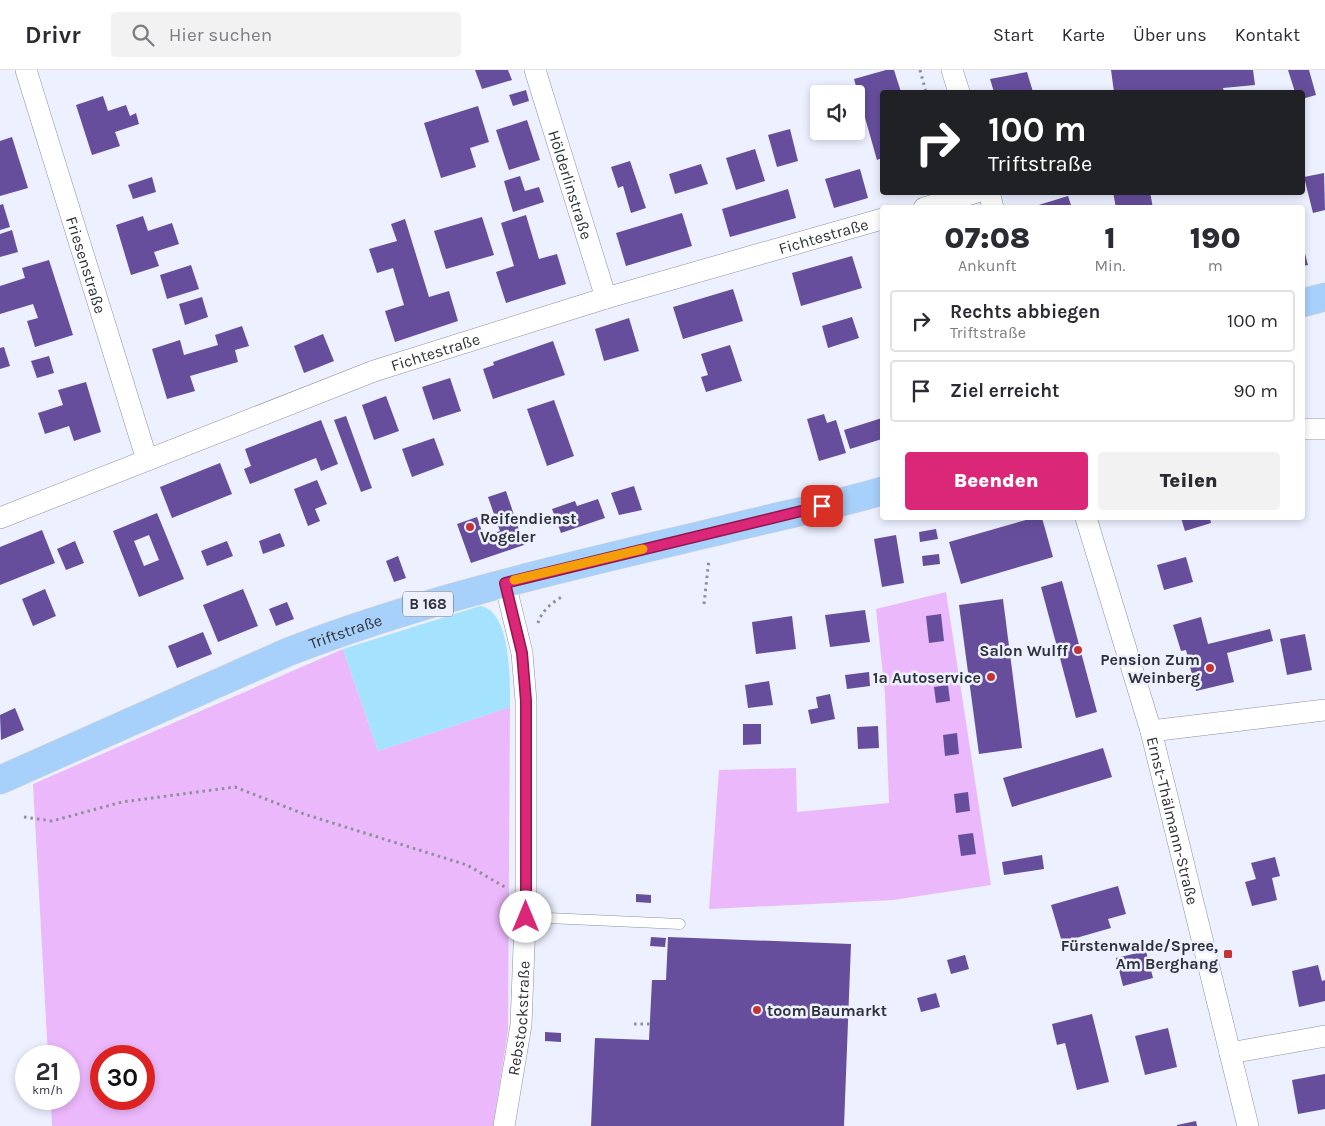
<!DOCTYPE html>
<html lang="de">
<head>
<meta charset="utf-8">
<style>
  :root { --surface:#fff; --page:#f2f2f3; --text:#2b2b33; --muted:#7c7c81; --line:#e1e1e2; --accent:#db2777 }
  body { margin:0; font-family:Karla,sans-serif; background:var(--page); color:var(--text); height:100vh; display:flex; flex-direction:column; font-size:19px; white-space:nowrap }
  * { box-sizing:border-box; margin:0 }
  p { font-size:16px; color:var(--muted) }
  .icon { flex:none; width:28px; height:28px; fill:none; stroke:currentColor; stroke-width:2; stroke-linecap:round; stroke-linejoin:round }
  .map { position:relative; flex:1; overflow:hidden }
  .panel { position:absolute; left:880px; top:135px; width:425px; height:315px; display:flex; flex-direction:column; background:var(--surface); border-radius:5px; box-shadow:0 2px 8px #0003 }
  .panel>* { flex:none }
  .guide { position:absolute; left:880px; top:20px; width:425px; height:105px; border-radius:5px; box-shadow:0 2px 8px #0003; background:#202124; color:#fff; overflow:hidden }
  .tools { position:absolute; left:810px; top:15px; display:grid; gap:10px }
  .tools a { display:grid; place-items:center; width:55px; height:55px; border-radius:5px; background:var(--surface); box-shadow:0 2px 8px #0003; font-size:25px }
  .speed { position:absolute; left:15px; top:975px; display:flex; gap:10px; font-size:25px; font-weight:700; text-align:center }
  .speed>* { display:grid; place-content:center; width:65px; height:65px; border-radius:50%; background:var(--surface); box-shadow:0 2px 8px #0003; line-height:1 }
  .speed small { font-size:12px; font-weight:400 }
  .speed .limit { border:8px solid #d22; background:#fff; color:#111 }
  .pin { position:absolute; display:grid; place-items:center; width:42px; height:42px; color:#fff; margin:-21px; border-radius:10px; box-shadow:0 2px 8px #0006 }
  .me { position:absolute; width:55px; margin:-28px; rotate:0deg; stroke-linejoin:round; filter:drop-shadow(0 0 4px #0008) }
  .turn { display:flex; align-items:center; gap:18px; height:105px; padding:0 25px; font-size:22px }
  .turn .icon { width:65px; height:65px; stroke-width:2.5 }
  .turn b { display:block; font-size:35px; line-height:42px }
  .eta { display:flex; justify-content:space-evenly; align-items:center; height:85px; text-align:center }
  .eta b { font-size:30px; font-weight:800; line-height:35px }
  .button { display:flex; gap:10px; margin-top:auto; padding:10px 25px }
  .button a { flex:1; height:58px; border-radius:5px; background:var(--accent); color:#fff; font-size:20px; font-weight:800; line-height:58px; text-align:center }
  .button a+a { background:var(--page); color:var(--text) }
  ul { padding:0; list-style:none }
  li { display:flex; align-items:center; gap:15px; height:62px; margin:0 10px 8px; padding:0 15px; border:2px solid var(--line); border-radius:5px }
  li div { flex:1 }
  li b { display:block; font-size:19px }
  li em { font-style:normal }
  header { display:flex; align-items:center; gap:30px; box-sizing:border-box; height:70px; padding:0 25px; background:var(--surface); border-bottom:1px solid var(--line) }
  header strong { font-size:24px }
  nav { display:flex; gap:28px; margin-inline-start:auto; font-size:18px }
  .search { width:350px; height:45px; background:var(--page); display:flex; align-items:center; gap:12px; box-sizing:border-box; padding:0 18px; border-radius:5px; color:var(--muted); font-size:19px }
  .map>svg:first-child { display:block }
  .green { fill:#ecb8fc; fill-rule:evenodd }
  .water { fill:#a4e2fe }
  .building { fill:#664e9c; fill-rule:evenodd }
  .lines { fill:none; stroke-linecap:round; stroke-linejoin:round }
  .service-casing { stroke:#8c91a2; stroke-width:11 }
  .minor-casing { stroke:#8c91a2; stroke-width:22 }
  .primary-casing { stroke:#d1d2d3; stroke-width:29 }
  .path { stroke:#8d909b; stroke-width:3; stroke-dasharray:2.5 4; stroke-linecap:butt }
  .service { stroke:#fff; stroke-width:10 }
  .minor { stroke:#fff; stroke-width:21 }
  .primary { stroke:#a7d0fa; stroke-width:28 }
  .route-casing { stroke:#8e194d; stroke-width:12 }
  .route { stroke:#db2777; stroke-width:9 }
  .slow { stroke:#f59e0b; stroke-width:9 }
  .poi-dot { fill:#c33535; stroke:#ecf0ff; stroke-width:2 }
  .labels { text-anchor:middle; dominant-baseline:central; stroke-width:5; stroke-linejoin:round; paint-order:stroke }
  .shield { fill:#ecf0ff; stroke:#686a74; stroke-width:1 }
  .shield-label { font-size:15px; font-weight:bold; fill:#2f3138 }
  .street-label { font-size:16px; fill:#2f3138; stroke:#ecf0ff }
  .poi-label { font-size:16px; font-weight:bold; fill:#2f3138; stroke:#ecf0ff; text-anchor:end }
</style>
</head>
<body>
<header>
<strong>Drivr</strong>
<div class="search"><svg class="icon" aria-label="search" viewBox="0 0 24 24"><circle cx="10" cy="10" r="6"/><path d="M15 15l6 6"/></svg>Hier suchen</div>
<nav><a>Start</a><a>Karte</a><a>Über uns</a><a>Kontakt</a></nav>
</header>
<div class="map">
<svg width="1325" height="1056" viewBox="0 0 1325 1056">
  <rect width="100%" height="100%" fill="#ecf0ff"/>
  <g class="green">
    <path d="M946 522 991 815 893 830 709 839 719 700 796 698 797 742 889 733 885 624 876 539Z"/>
    <path d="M343 579 378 681 510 637 508 960 493 1056H52L51 1029H69V986H48L33 714ZM101 986H144V1029H101Z"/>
  </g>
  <path class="water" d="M480 536C512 541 510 612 510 637L378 681 343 579Z"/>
  <g class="building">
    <path d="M475 0H508L512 10 482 19Z"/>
    <path d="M886 0H894L901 22H882V88L877 90 854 9Z"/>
    <path d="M1111 0H1253L1255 15 1223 18 1224 22H1114Z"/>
    <path d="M1288 0H1309L1316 25 1302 29V22H1295Z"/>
    <path d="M1027 2 1033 22H994L990 9Z"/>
    <path d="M526 20 529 31 513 36 509 25Z"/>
    <path d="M103 26 108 41 126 35 130 46 136 43 139 54 115 62 120 76 92 85 76 35Z"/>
    <path d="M478 36 489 72 470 78 476 97 441 108 424 53Z"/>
    <path d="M527 50 540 90 509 100 496 60Z"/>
    <path d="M790 59 798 91 777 97 768 65Z"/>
    <path d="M12 67 28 118 0 126V71Z"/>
    <path d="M755 79 765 111 736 120 726 88Z"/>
    <path d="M630 91 646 138 631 143 623 116 618 118 611 97Z"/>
    <path d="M701 94 708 114 675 124 669 104Z"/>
    <path d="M860 99 868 128 834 138 825 109Z"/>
    <path d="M1324 103 1325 140 1313 143 1304 107Z"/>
    <path d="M520 106 525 121 539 117 544 132 513 142 504 111Z"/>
    <path d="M152 107 156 122 133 129 128 115Z"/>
    <path d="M788 119 796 148 730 167 722 139Z"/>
    <path d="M1113 122H1150L1153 138H1116Z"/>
    <path d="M1068 126 1072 138H1032V137Z"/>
    <path d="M3 134 10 157 0 160V135Z"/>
    <path d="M682 143 692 176 626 196 616 163Z"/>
    <path d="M526 145 539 189 557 184 566 214 506 233 496 202 514 196 501 153Z"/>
    <path d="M143 146 148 161 172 153 179 174 154 182 159 196 131 205 116 155Z"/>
    <path d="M482 147 494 185 446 199 434 161Z"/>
    <path d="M405 149 429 227 449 221 458 251 395 272 385 241 404 235 393 198 377 203 369 179 397 171 391 154Z"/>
    <path d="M12 160 18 182 0 187V164Z"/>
    <path d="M1302 172 1308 195 1302 196Z"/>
    <path d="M852 186 862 218 801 236 792 203Z"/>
    <path d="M49 190 73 265 35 277 27 251 38 248 33 234 0 244V216L25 208 22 198Z"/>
    <path d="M191 195 199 219 167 229 160 205Z"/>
    <path d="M733 219 743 251 683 269 673 237Z"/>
    <path d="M202 227 208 247 185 255 179 234Z"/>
    <path d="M852 247 859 268 828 278 822 256Z"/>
    <path d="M629 248 639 281 604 291 595 259Z"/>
    <path d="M242 256 249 276 235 280 238 292 190 306 195 321 167 329 152 279 180 270 184 285 218 275 215 265Z"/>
    <path d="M323 264 334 291 304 303 294 276Z"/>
    <path d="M553 271 565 305 493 329 483 299 494 295 493 292Z"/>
    <path d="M730 275 742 311 706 322 701 307 708 305 701 284Z"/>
    <path d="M4 277 10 296 0 299V278Z"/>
    <path d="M49 286 54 303 37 308 31 291Z"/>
    <path d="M450 308 461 341 433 350 422 317Z"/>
    <path d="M86 312 101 362 74 371 69 356 45 364 38 343 63 335 58 320Z"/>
    <path d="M386 326 399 361 374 370 362 335Z"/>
    <path d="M554 330 574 386 547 396 527 339Z"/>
    <path d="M824 344 827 353 836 350 846 383 819 391 807 349Z"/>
    <path d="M346 346 372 418 361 422 334 350Z"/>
    <path d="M882 348V369L850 379 844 360Z"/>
    <path d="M321 350 338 394 321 401 316 388 250 414 244 399 251 396 245 379Z"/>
    <path d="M434 368 444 395 412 407 402 379Z"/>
    <path d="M220 393 232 424 172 448 160 417Z"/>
    <path d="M317 410 327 434 315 439 320 451 308 456 294 419Z"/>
    <path d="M634 416 642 440 619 445 611 423Z"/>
    <path d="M506 421 524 475 471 493 457 454 477 447 484 467 500 461 488 427Z"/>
    <path d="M598 429 605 448 561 463 552 439 575 431 577 436Z"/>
    <path d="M157 443 184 509 139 527 113 461ZM149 465 159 490 144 496 134 471Z"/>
    <path d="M1033 448H1042L1053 487 961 514 949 472Z"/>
    <path d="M1181 448H1210L1211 453 1185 461Z"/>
    <path d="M936 459 938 469 920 472 919 462Z"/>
    <path d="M42 460 55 493 0 515V477Z"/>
    <path d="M280 463 285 476 263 484 259 471Z"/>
    <path d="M896 465 904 513 882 517 874 469Z"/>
    <path d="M75 471 84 493 66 500 57 479Z"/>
    <path d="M227 471 233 486 207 496 201 481Z"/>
    <path d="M939 484 940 494 923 496 922 486Z"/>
    <path d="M398 486 406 508 394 512 386 491Z"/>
    <path d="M1186 487 1193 512 1164 520 1157 495Z"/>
    <path d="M1062 511 1097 642 1076 648 1041 517Z"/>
    <path d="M45 519 56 546 33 556 22 529Z"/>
    <path d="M243 519 258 556 218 572 203 535Z"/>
    <path d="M1003 529 1022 678 979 684 959 535Z"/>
    <path d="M287 532 294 549 276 556 269 539Z"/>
    <path d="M865 540 870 572 830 577 825 545Z"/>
    <path d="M941 544 944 571 929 573 926 546Z"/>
    <path d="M792 546 796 579 756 584 752 552Z"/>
    <path d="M1201 547 1208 574 1270 559 1273 571 1227 583 1234 612 1196 621 1186 580 1181 581 1173 555Z"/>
    <path d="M203 562 212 584 177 598 168 576Z"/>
    <path d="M1305 564 1312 600 1287 605 1280 569Z"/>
    <path d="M869 602 870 616 847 619 845 605Z"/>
    <path d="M769 611 773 635 748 638 745 615Z"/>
    <path d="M948 615 950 631 936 633 934 617Z"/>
    <path d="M830 624 835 649 811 654 808 640 818 638 816 627Z"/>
    <path d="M15 638 24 660 1 670 0 645Z"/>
    <path d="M743 654H761V674L743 675Z"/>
    <path d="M878 656 879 678 858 679 857 657Z"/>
    <path d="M957 663 959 684 945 686 943 665Z"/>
    <path d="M1103 678 1112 707 1012 737 1003 708Z"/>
    <path d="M968 722 970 741 956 743 954 724Z"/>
    <path d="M973 763 976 784 961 786 958 765Z"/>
    <path d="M1042 785 1044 799 1004 805 1002 792Z"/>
    <path d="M1275 787 1280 806 1272 808 1277 830 1252 836 1245 812 1256 809 1251 793Z"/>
    <path d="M1118 816 1126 844 1108 849 1111 858 1062 872 1051 835Z"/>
    <path d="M636 824 651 825V833L636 832Z"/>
    <path d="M651 867 666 868 665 877 650 876Z"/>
    <path d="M668 867 851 874 844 1056H591L595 968 649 970 652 910H666Z"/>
    <path d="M1146 881 1153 908 1123 916 1116 888Z"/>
    <path d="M965 885 969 899 951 904 947 890Z"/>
    <path d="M1318 895 1322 911 1325 910V931L1299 937 1292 901Z"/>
    <path d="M936 923 940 937 921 942 917 928Z"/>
    <path d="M1092 944 1109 1012 1077 1020 1065 973 1057 975 1052 954Z"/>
    <path d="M1168 958 1177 997 1145 1005 1135 966Z"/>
    <path d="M545 962 561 963V972L545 971Z"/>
    <path d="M1325 1004V1039L1298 1044 1292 1010Z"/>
    <path d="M1196 1051 1197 1056H1177V1055Z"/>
  </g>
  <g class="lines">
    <defs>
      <path id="service" d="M526 847 680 854"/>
      <g id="minor">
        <path id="s1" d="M26 0 147 390"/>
        <path id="s2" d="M535 0 606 228"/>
        <path d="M952 0 959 22"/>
        <path d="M989 122 993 138"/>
        <path d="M924 138 977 122"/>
        <path d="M1302 359H1325"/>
        <path id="s3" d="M0 448 374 301 606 228 882 149"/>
        <path id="s4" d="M1086 448 1151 661 1248 1056"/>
        <path d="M1151 661 1325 640"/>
        <path d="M1230 983 1325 966"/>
        <path id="s5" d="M504 1056 521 955 526 826V631L522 583 505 513"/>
      </g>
      <g id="primary">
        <path d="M1302 233 1325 227"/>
        <path id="s6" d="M0 710 288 582C434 525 587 493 739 456 787 444 836 435 882 421"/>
      </g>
    </defs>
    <use href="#service" class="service-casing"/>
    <use href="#minor" class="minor-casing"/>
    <use href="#primary" class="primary-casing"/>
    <g class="path">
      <path d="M920 0 926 22"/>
      <path d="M704 534 709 489"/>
      <path d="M538 553C541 542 552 532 562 527"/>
      <path d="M24 747 52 751 122 732 235 717 304 744 467 795 505 817"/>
      <path d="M634 954H650"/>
    </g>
    <use href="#service" class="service"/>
    <use href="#minor" class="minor"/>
    <use href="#primary" class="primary"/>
  </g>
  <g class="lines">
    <defs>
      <path id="route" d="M526 847V631L522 583 505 513 822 436"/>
    </defs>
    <use href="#route" class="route-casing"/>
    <use href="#route" class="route"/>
    <path class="slow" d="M514 510 643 479"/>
  </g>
  <g class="poi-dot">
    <circle cx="470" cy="457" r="5"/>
    <circle cx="1078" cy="580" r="5"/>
    <circle cx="1210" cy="598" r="5"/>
    <circle cx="991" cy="607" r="5"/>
    <rect x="1223" y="879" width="10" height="10" rx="2.5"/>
    <circle cx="757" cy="940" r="5"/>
  </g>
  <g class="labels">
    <rect class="shield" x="403" y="521.5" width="50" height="25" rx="4"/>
    <g class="shield-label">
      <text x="428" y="534">B 168</text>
    </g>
    <g class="street-label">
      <text stroke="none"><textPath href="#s2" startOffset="120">Hölderlinstraße</textPath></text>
      <text stroke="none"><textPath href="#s3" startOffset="871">Fichtestraße</textPath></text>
      <text stroke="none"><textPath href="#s1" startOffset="204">Friesenstraße</textPath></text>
      <text stroke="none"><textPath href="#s3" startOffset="466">Fichtestraße</textPath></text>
      <text stroke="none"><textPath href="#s6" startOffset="376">Triftstraße</textPath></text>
      <text stroke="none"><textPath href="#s4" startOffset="315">Ernst-Thälmann-Straße</textPath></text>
      <text stroke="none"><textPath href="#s5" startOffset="109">Rebstockstraße</textPath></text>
    </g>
    <g class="poi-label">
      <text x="480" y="448" text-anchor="start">Reifendienst<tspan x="480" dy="18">Vogeler</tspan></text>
      <text x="1068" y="580">Salon Wulff</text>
      <text x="1200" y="589">Pension Zum<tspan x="1200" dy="18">Weinberg</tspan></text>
      <text x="981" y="607">1a Autoservice</text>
      <text x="1218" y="875">Fürstenwalde/Spree,<tspan x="1218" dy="18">Am Berghang</tspan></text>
      <text x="767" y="940" text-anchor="start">toom Baumarkt</text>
    </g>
  </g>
</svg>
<div class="tools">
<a><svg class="icon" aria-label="sound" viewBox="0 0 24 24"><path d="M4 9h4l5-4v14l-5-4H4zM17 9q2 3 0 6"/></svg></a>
</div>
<div class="speed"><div>21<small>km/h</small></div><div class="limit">30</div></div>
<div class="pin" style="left:822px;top:436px;background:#d93025"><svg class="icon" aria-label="arrive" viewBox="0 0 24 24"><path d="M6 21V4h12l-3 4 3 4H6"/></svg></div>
<svg class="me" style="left:526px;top:847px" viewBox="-20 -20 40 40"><circle r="19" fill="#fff"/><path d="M0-13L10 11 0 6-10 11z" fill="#db2777"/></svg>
<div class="guide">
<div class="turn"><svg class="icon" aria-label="right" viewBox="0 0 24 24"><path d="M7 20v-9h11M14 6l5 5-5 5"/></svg><div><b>100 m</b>Triftstraße</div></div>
</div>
<section class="panel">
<div class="eta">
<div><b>07:08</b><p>Ankunft</p></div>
<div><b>1</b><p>Min.</p></div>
<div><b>190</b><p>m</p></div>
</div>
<ul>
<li><svg class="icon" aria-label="right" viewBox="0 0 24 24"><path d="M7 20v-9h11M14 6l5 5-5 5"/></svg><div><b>Rechts abbiegen</b><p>Triftstraße</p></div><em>100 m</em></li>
<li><svg class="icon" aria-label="arrive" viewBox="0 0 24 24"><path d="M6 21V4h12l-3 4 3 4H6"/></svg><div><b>Ziel erreicht</b></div><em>90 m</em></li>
</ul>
<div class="button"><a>Beenden</a><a>Teilen</a></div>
</section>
</div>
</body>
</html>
